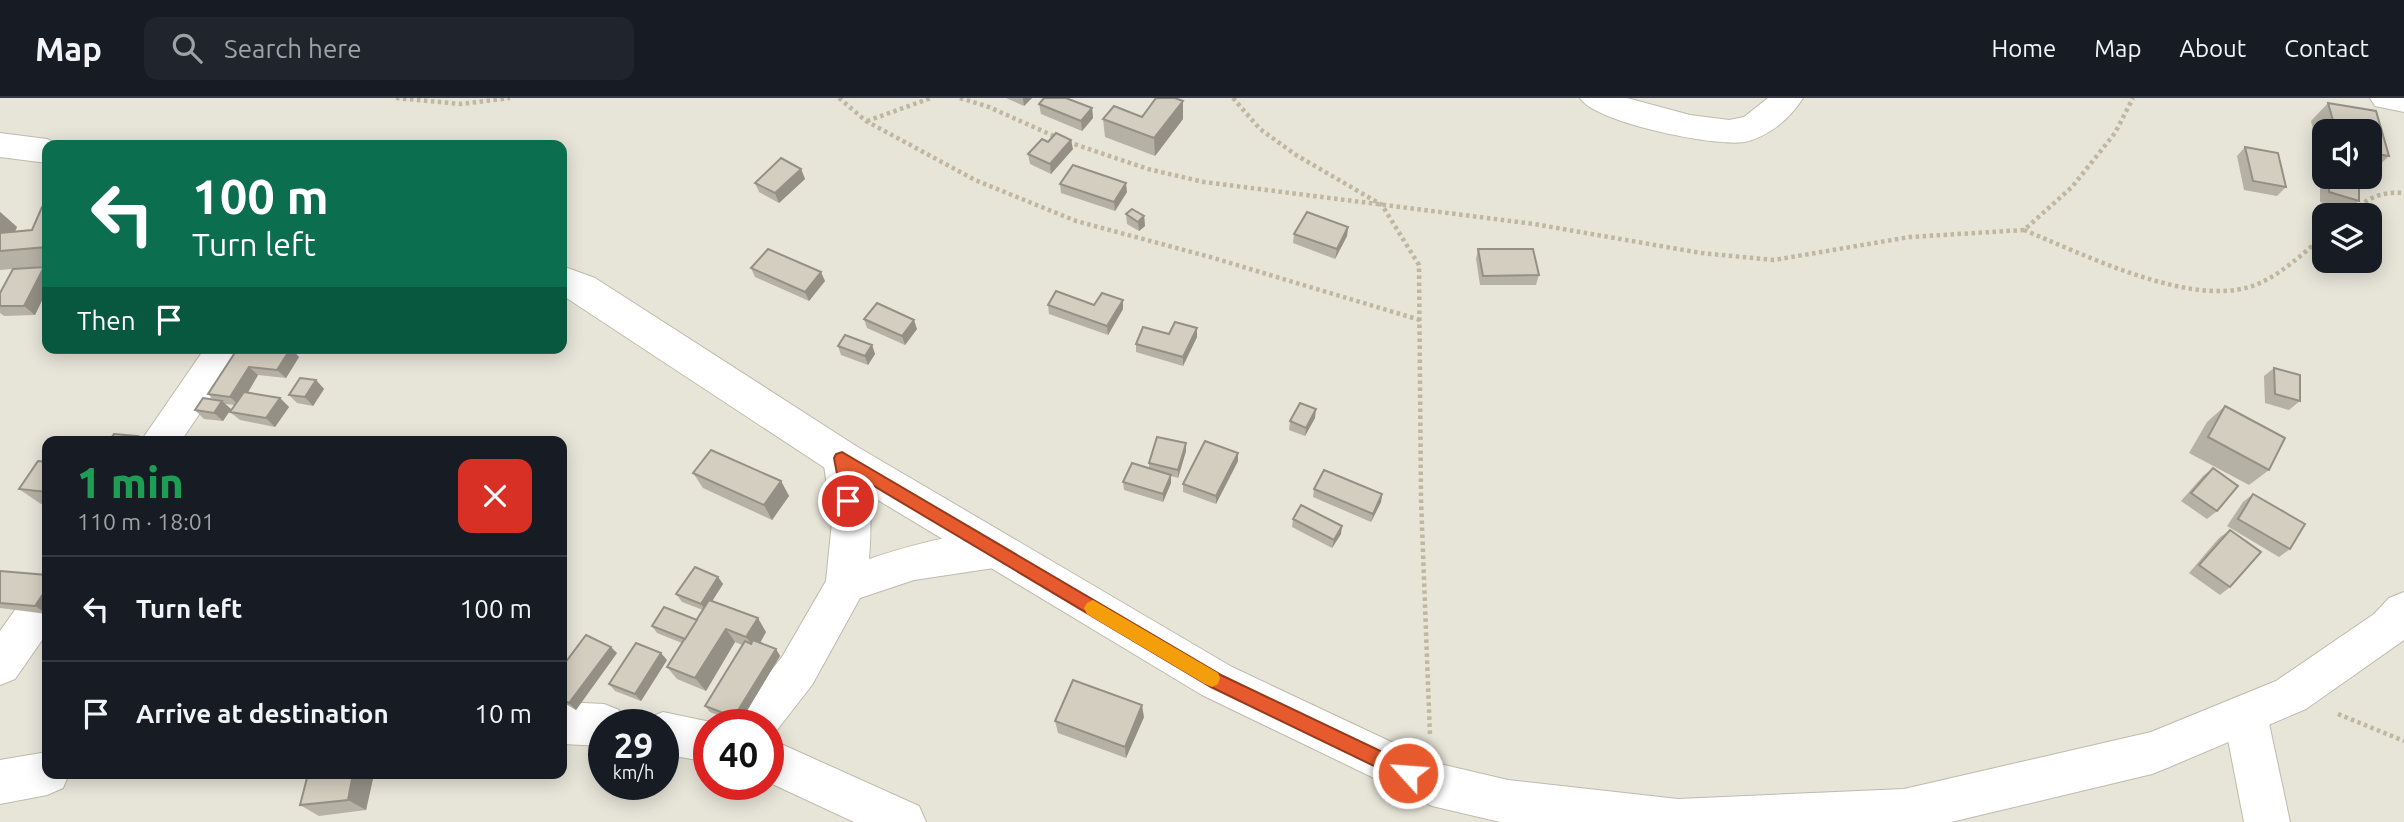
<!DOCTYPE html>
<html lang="en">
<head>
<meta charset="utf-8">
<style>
  :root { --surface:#171b24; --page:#20242c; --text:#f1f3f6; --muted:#9ea1a6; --line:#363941 }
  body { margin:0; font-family:Ubuntu,sans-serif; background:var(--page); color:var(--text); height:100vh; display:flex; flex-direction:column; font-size:26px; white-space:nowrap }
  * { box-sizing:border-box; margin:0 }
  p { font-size:23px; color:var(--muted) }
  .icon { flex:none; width:38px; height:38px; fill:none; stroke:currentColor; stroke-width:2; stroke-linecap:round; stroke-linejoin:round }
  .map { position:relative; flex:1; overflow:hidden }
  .side { position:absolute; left:42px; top:338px; width:525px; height:343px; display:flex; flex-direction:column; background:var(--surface); border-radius:14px; box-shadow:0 4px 18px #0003 }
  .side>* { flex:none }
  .guide { position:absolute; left:42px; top:42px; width:525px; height:214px; border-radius:14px; box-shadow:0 4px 18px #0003; background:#0b6e4f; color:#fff; overflow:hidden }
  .tools { position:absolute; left:2312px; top:21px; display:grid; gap:14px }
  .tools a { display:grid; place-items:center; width:70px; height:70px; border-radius:14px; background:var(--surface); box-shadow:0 4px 18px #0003; font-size:35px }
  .speed { position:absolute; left:588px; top:611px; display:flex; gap:14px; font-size:35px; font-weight:700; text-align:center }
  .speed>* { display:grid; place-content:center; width:91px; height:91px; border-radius:50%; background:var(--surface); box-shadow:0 4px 18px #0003; line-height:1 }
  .speed small { font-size:18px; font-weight:400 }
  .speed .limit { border:10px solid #d22; background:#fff; color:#111 }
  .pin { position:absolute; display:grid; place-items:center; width:60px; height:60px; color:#fff; margin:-30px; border:4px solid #fff; border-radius:50%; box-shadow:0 2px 7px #0007 }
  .me { position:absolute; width:77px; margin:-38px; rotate:296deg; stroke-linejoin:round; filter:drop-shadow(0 0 5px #0008) }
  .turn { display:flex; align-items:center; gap:24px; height:147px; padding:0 35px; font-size:32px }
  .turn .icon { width:91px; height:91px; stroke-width:2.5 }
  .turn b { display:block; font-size:49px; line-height:60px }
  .then { display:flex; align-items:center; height:66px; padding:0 35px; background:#0003; gap:14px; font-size:26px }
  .round { display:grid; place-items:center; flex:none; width:74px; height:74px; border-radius:14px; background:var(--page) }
  .headline { display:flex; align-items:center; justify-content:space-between; height:119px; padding:0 35px }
  h1 { font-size:42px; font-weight:800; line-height:52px; color:#1e9e55 }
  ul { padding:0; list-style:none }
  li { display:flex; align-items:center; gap:21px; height:105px; padding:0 35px; border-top:2px solid var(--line) }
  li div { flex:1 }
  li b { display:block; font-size:26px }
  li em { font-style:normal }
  header { display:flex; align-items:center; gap:42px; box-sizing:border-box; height:98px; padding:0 35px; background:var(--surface); border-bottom:2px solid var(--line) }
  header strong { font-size:33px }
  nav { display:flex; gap:38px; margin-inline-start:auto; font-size:24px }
  .search { width:490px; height:63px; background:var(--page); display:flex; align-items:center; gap:18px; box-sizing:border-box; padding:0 24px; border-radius:14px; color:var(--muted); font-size:26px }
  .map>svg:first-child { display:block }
  .residential { fill:#e7e4d8; fill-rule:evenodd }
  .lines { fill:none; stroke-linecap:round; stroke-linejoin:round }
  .minor-casing { stroke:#bebaad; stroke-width:2 }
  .tertiary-casing { stroke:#bebaad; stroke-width:2 }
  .path { stroke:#bfb7a0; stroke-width:4.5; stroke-dasharray:3.5 3.5; stroke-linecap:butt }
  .minor { fill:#fff; fill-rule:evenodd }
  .tertiary { fill:#fff; fill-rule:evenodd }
  .wall { fill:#b6b1a5 }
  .shaded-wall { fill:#949086 }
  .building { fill:#d4cec0; stroke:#949086; stroke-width:2 }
  .route { fill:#e75a2d; stroke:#963a1d; stroke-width:2 }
  .slow { fill:#f59e0b }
</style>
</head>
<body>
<header>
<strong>Map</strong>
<div class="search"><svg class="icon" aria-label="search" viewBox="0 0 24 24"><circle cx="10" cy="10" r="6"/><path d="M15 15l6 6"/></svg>Search here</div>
<nav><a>Home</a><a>Map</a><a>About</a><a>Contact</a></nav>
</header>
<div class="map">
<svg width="2404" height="724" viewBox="0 0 2404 724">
  <rect width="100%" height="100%" fill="#f3f1ea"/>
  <path class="residential" d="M0 0H2404V724H0ZM2324 33H2370V79H2324ZM47 47H562V250H47ZM2324 117H2370V163H2324ZM47 343H562V676H47ZM604 626H663V686H604ZM709 626H768V686H709Z"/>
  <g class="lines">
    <defs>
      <g id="minor">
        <path d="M1580 0H1627L1690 17 1729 22 1744 19 1768 0H1803C1790 21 1768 39 1744 44 1714 49 1594 24 1580 0Z"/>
        <path d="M2370 0H2404V14L2375 8Z"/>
        <path d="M205 250H244L181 343H141Z"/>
        <path d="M842 344 856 348C872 382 872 424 869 461 903 450 975 427 1008 439L1014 452 1008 465 994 470 914 482 860 500 812 587 770 641 919 708 926 724H854L768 684V626H733L740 611 782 559 826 483 832 424 823 360 828 348Z"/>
        <path d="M47 482V535L15 581 0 587V533L32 488Z"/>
        <path d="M2245 596 2260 602 2267 616 2290 724H2244L2223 616 2230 602Z"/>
        <path d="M562 604 604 606 619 612 625 626H604V648L562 646Z"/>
        <path d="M663 614 720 626H709V664L663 656V626H645L648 620Z"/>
        <path d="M47 654V676H69L63 690 47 697 0 706V662Z"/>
      </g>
      <g id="tertiary">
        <path d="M0 35 47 41 60 47H47V65L0 59Z"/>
        <path d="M562 168 595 180 856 348 1232 569 1436 665 1508 682 1678 701 1904 691 2151 634 2276 583 2374 516 2389 500 2404 494V542L2306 611 2167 670 2152 676 1951 724H1500L1432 708 1202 597 828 372 562 197Z"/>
      </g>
    </defs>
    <use href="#minor" class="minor-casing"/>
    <use href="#tertiary" class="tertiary-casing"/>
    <g class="path">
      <path d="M396 0 461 6 510 0"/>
      <path d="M839 0 866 23 975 82 1076 123 1210 159 1420 222"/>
      <path d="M960 0 989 9 1056 39"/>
      <path d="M1233 0 1260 31 1296 57 1382 107 1419 167 1421 402 1430 638"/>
      <path d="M867 23 931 0"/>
      <path d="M1068 44 1148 71 1204 84 1534 126 1701 155 1774 162 1910 139 2024 132 2072 89 2115 35 2133 0"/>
      <path d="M2348 117C2366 101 2380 93 2404 95"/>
      <path d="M2024 132C2083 156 2187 208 2249 189 2277 181 2302 156 2324 138"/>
      <path d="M2338 616 2404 643"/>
    </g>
    <use href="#minor" class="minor"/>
    <use href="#tertiary" class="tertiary"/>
  </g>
  <g class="wall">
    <path d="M1006 0H1032L1024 8Z"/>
    <path d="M1183 3V21L1155 58 1105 39 1103 21 1142 19Z"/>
    <path d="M2328 5 2376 13 2389 58 2370 76V33H2324V59L2320 58 2311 23Z"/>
    <path d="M1039 6 1092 10 1093 20 1082 33 1041 16Z"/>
    <path d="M1048 44 1073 51 1051 76 1030 66 1028 56Z"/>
    <path d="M2245 49 2286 89 2277 98 2244 92 2237 58Z"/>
    <path d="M801 71 805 81 779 105 759 94 755 85Z"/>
    <path d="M2324 72V79H2359V103L2349 112 2320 104V76Z"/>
    <path d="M1060 86 1127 94 1115 113 1061 95Z"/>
    <path d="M47 109V168L0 172V114L17 129 15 134 32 132Z"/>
    <path d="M1126 116 1144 118 1145 128 1139 133 1127 126Z"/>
    <path d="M1348 129 1347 138 1335 161 1293 145 1294 136Z"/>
    <path d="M1478 151 1539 177 1536 187H1480L1476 161Z"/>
    <path d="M751 170 825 183 809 203 755 179Z"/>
    <path d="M47 173V192L35 217 4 218 0 215V195Z"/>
    <path d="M1048 207H1094L1123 211 1108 237 1049 216Z"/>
    <path d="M864 221 917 231 905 247 867 230Z"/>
    <path d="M1197 230V239L1183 268 1136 254V246Z"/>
    <path d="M872 247 875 256 868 267 841 257 838 248Z"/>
    <path d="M238 250 299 259 286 280 258 277 248 294 280 300 289 309 275 329 240 322 230 314 235 307 225 306 231 311 223 323 204 321 195 312 214 302 208 296Z"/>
    <path d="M350 250H384L382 253Z"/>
    <path d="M2274 270 2300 303 2289 312 2265 305 2264 278Z"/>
    <path d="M316 282 324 291 313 308 297 305 289 297Z"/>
    <path d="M2225 308 2269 372 2249 387 2189 355 2207 324Z"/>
    <path d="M1315 320 1305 338 1289 332 1290 323Z"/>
    <path d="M1186 353 1178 380 1171 378V385L1163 404 1124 392 1123 384 1149 370V365Z"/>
    <path d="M1238 355V363L1216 406 1183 394V386Z"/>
    <path d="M47 364V407L41 406 19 391Z"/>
    <path d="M2213 370 2217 413 2207 421 2181 403 2203 378Z"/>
    <path d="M693 375 781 383 789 398 772 422 703 390Z"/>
    <path d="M1314 391 1382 396 1381 404 1371 424 1313 399Z"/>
    <path d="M2253 396 2290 451 2279 459 2227 428 2243 404Z"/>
    <path d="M1293 421 1341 436 1332 450 1292 429Z"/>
    <path d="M2230 432V489L2220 497 2189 475 2219 440Z"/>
    <path d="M0 473 47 477V516L0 510Z"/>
    <path d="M718 479 723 486 712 503 766 534 760 545 776 551 780 558 739 626 710 614 705 608 742 547 735 544 706 593 677 581 667 569 682 545 657 535 652 528 697 522 703 512 682 504 676 496Z"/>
    <path d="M617 555 576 612 562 604V569Z"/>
    <path d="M667 562 641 603 615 593 609 586Z"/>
    <path d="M1144 619 1126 660 1058 635 1055 623Z"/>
    <path d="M308 676H374L366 712 319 718 300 707Z"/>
  </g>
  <g class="shaded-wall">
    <path d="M1023 0H1032L1024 8Z"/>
    <path d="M1183 3V21L1155 58 1154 40Z"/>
    <path d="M1092 10 1093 20 1082 33 1081 23Z"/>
    <path d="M1071 42 1073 51 1051 76 1050 66Z"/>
    <path d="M801 71 805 81 779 105 775 95Z"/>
    <path d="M1126 85 1127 94 1115 113 1114 104Z"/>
    <path d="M0 114 17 129 5 153 0 149Z"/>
    <path d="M1144 118 1145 128 1139 133 1138 124Z"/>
    <path d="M1348 129 1347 138 1335 161 1337 151Z"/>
    <path d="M44 169 47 173V192L35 217 24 208Z"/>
    <path d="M821 174 825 183 809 203 805 194Z"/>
    <path d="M1123 202V211L1108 237 1107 228Z"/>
    <path d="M914 222 917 231 905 247 902 238Z"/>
    <path d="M1197 230V239L1183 268V259Z"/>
    <path d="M872 247 875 256 868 267 865 258Z"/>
    <path d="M291 250 299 259 286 280 277 272Z"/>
    <path d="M249 269 258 277 240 308 230 299Z"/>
    <path d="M316 282 324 291 313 308 305 299Z"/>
    <path d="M280 300 289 309 275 329 266 320Z"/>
    <path d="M222 303 231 311 223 323 214 315Z"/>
    <path d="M1316 311 1315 320 1305 338 1306 330Z"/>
    <path d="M138 338 145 343H135Z"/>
    <path d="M1186 345V353L1178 380V372Z"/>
    <path d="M1238 355V363L1216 406V398Z"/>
    <path d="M1171 377V385L1163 404V396Z"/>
    <path d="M781 383 789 398 772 422 764 407Z"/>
    <path d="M1382 396 1381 404 1371 424 1373 416Z"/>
    <path d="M1342 428 1341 436 1332 450 1334 442Z"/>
    <path d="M718 479 723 486 706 513 701 506Z"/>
    <path d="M47 490V516L35 508Z"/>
    <path d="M758 520 766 534 756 552 746 539Z"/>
    <path d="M726 531 735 544 706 593 695 580Z"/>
    <path d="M611 549 617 555 576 612 569 605Z"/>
    <path d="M776 551 780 558 739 626 734 619Z"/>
    <path d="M661 555 667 562 641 603 635 596Z"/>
    <path d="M1142 607 1144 619 1126 660 1125 649Z"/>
    <path d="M353 676H374L366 712 348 702Z"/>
  </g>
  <g class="building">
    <path d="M1044 0H1066L1092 10 1081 23 1039 6Z"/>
    <path d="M1156 0H1175L1183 3 1154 40 1103 21 1114 8 1142 19Z"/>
    <path d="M2328 5 2376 13 2389 58 2370 55V33H2336Z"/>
    <path d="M1056 35 1071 42 1050 66 1028 56 1042 41 1048 44Z"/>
    <path d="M2245 49 2278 55 2286 89 2253 83Z"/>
    <path d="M781 60 801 71 775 95 755 85Z"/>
    <path d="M1073 67 1126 85 1114 104 1060 86Z"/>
    <path d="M2329 79H2359V103L2329 94Z"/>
    <path d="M42 109H47V149L0 153V135L32 132Z"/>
    <path d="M1132 111 1144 118 1138 124 1126 116Z"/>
    <path d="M1307 114 1348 129 1337 151 1294 136Z"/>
    <path d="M768 151 821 174 805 194 751 170Z"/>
    <path d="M1478 151H1533L1539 177 1483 178Z"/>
    <path d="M44 169 24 208H0V195L13 171Z"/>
    <path d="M1056 193 1094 207 1102 195 1123 202 1107 228 1048 207Z"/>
    <path d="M877 205 914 222 902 238 864 221Z"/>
    <path d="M1175 224 1197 230 1183 259 1136 246 1143 229 1169 236Z"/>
    <path d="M845 237 872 247 865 258 838 248Z"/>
    <path d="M238 250H291L277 272 249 269 230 299 208 296Z"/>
    <path d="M2274 270 2300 277V303L2275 296Z"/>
    <path d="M300 280 316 282 305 299 289 297Z"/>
    <path d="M244 294 280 300 266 320 230 314Z"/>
    <path d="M203 300 222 303 214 315 195 312Z"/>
    <path d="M1300 305 1316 311 1306 330 1290 323Z"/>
    <path d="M2225 308 2285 340 2269 372 2208 339Z"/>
    <path d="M114 336 138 338 135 343H109Z"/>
    <path d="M1157 339 1186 345 1178 372 1149 365Z"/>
    <path d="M1205 343 1238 355 1216 398 1183 386Z"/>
    <path d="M711 352 781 383 764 407 693 375Z"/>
    <path d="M38 363 47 364V394L19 391Z"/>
    <path d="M1132 365 1171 377 1163 396 1123 384Z"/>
    <path d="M2213 370 2238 388 2217 413 2191 395Z"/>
    <path d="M1324 372 1382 396 1373 416 1314 391Z"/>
    <path d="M2253 396 2305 426 2290 451 2238 421Z"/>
    <path d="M1301 407 1342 428 1334 442 1293 421Z"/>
    <path d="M2230 432 2261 454 2230 489 2199 467Z"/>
    <path d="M695 469 718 479 701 506 676 496Z"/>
    <path d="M0 473 47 477V490L35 508 0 505Z"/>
    <path d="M709 502 758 520 746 539 726 531 695 580 667 569Z"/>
    <path d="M664 509 697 522 685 541 652 528Z"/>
    <path d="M586 537 611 549 569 605 562 601V569Z"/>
    <path d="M753 542 776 551 734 619 705 608 745 543 751 546Z"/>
    <path d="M636 545 661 555 635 596 609 586Z"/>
    <path d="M1073 582 1142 607 1125 649 1055 623Z"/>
    <path d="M308 676H353L348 702 300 707Z"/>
  </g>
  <path class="route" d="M842 354 1223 578 1414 669 1417 675 1414 681 1408 684 1401 681 1211 589 852 375 857 403 854 408H843L834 360 836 356Z"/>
  <path class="slow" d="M1093 502 1218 575 1220 580 1218 586 1212 589 1205 586 1087 516 1084 510 1087 505Z"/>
</svg>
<div class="tools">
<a><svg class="icon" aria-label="sound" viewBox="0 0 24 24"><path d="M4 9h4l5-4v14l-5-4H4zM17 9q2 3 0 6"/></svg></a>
<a><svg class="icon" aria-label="layers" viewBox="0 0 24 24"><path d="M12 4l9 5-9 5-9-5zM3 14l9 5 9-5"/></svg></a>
</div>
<div class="speed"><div>29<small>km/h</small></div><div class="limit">40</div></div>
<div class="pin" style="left:848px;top:403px;background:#d93025"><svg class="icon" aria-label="arrive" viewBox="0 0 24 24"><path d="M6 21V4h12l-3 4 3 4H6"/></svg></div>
<svg class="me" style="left:1408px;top:675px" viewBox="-20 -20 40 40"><circle r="17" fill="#e75a2d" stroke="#fff" stroke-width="3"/><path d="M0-11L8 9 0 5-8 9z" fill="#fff"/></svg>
<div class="guide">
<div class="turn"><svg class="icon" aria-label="left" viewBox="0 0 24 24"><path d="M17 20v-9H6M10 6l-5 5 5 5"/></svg><div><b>100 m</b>Turn left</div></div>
<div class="then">Then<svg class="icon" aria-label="arrive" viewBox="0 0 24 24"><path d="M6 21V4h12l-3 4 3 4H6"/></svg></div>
</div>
<section class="side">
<div class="headline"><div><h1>1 min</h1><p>110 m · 18:01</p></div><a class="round" style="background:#d93025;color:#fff"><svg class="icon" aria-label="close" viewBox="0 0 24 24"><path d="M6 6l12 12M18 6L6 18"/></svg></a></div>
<ul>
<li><svg class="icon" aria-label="left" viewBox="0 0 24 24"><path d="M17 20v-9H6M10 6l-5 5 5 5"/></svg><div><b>Turn left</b></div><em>100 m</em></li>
<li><svg class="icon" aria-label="arrive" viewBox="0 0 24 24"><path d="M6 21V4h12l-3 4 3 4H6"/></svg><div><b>Arrive at destination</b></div><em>10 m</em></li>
</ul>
</section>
</div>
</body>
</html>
